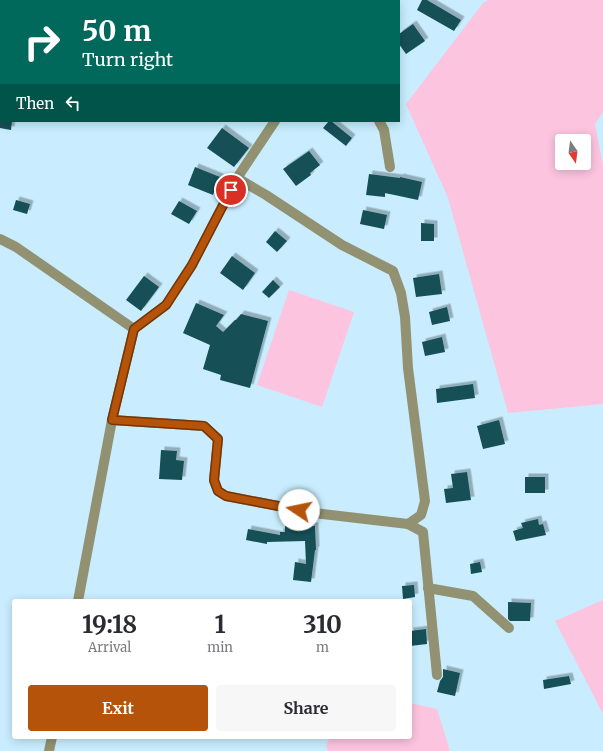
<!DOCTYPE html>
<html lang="en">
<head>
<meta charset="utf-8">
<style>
  :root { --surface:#fff; --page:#f7f7f7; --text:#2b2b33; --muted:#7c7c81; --accent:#b45309 }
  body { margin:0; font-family:Merriweather,serif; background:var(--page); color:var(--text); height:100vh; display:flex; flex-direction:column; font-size:15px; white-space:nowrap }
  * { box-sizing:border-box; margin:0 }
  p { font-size:13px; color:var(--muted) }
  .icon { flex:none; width:22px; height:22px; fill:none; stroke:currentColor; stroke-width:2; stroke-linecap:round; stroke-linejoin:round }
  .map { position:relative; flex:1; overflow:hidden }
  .drawer { position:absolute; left:12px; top:599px; width:400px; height:140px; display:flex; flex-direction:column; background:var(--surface); border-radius:4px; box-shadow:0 2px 10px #0003 }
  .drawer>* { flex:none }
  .guide { position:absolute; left:0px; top:0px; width:400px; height:122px; box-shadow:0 2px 10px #0003; background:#00695c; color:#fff; overflow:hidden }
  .needle { width:26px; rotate:166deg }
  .tools { position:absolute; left:555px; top:134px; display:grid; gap:8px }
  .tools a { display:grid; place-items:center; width:36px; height:36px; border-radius:4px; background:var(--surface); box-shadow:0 2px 10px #0003; font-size:20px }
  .pin { position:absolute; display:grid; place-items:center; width:34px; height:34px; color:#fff; margin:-17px; border:2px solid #fff; border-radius:50%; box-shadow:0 1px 4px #0007 }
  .me { position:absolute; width:44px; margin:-22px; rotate:281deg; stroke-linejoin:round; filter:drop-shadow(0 0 3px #0008) }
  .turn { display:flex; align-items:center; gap:14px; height:84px; padding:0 16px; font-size:18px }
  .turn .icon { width:52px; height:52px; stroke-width:2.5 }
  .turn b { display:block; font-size:28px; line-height:34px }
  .then { display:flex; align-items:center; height:38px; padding:0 16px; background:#0003; gap:8px; font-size:15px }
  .eta { display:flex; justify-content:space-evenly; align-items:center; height:68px; text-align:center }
  .eta b { font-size:24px; font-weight:700; line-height:28px }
  .action { display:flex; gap:8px; margin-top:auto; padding:8px 16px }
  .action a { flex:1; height:46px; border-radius:4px; background:var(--accent); color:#fff; font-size:16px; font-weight:700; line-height:46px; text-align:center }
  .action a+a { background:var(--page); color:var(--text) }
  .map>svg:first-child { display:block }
  .green { fill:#fcc4df; fill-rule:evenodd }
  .building { fill:#125057; filter:url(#shadow) }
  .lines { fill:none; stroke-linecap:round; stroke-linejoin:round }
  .street { stroke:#929272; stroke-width:10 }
  .route-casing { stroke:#753606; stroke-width:10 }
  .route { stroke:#b45309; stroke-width:7 }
</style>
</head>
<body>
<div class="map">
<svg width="603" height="751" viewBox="0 0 603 751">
  <defs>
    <filter id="shadow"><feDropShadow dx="3.5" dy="-3.5" stdDeviation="0" flood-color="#0004"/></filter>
  </defs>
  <rect width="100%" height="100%" fill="#c9edfe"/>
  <g class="green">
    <path d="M488 0H603V112L595 124 603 165V404L508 413 448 198 406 104 483 3ZM562 141H584V163H562Z"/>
    <path d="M289 290 354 312 322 407 257 385Z"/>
    <path d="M603 600V714L555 621Z"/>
    <path d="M410 703 437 709 450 751H328L326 746 330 737H410Z"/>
  </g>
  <g class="building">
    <path d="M422 0H427L461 20 454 31 417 10Z"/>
    <path d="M413 24 425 41 406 54 399 44V34Z"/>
    <path d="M0 121H12L11 130 0 128Z"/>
    <path d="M329 121H331L352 138 346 146 323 128Z"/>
    <path d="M222 128 249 148 234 167 207 148Z"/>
    <path d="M309 151 320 165 310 173 311 175 296 186 283 169Z"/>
    <path d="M195 167 220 177 213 195 188 185Z"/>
    <path d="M369 174 400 178V177L422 182 418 200 385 193V197L366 195Z"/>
    <path d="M16 200 30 204 27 214 13 210Z"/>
    <path d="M179 201 197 211 189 224 171 214Z"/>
    <path d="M363 210 387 215 384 229 360 224Z"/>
    <path d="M421 223 434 224V241H421Z"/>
    <path d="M275 231 287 241 277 252 266 242Z"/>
    <path d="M232 256 255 273 243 290 220 273Z"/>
    <path d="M439 274 442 294 416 297 413 278Z"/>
    <path d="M144 276 159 287 141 311 126 300Z"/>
    <path d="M273 280 280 287 269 298 262 292Z"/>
    <path d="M196 303 224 315 216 326 223 332 235 320H236L241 314 268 321 250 388 220 380 221 375 203 369 210 345 183 333Z"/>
    <path d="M447 307 450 321 432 325 429 312Z"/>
    <path d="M442 337 445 352 425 356 422 342Z"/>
    <path d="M473 384 475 398 437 403 436 389Z"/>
    <path d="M499 420 505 444 483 449 477 426Z"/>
    <path d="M161 450 177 451 176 460 184 461 182 480 159 479Z"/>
    <path d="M467 472 471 500 446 503 444 489 453 488 451 474Z"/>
    <rect x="525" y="477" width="20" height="16"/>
    <path d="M538 519 539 525 543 524 546 535 516 541 513 531 523 528 521 523Z"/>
    <path d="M285 526H297V527L315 526 316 550H315L311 582 293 580 295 562 306 564 305 541 267 542V544L246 540 248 529 280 535V532H285Z"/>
    <path d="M480 562 482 572 471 574 470 564Z"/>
    <path d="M414 585 415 597 403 599 402 586Z"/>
    <path d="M508 602 531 603 530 621H510L508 619Z"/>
    <path d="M426 629 427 644 410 646V631Z"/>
    <path d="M443 669 460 673 455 696 437 692 440 681 443 677Z"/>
    <path d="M569 676 571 684 544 689 543 680Z"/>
  </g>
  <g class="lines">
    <g class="street">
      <path d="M369 1 370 0"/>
      <path d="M379 121 384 130 390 167"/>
      <path d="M237 178 266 195 342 245 393 271 401 293 405 317 408 368 425 501 421 515 408 524 423 532 437 675"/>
      <path d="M0 239 16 247 134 329"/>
      <path d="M112 420 204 426 218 439 214 481 218 491 226 496 314 513 408 524"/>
      <path d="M428 588 473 596 509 628"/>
      <path d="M78 601 112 420 134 329 166 305 192 265 237 178 275 121"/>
      <path d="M49 751 52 737"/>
    </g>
  </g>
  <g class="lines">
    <defs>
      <path id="route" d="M231 190 192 265 166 305 134 329 112 420 204 426 218 439 214 480 218 491 226 496 299 510"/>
    </defs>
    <use href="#route" class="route-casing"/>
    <use href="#route" class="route"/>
  </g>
</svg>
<div class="tools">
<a><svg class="needle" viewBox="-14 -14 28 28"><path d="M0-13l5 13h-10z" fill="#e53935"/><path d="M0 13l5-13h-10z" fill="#7c7c81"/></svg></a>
</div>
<div class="pin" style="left:231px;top:190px;background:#d93025"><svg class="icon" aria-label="arrive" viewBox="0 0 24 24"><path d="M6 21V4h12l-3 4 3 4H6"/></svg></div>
<svg class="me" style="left:299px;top:510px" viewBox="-20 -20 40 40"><circle r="19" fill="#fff"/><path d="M0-13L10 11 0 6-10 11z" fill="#b45309"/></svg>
<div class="guide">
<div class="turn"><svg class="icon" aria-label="right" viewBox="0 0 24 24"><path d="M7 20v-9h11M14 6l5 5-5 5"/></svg><div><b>50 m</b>Turn right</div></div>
<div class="then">Then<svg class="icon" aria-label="left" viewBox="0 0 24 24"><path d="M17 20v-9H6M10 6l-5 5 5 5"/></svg></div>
</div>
<section class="drawer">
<div class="eta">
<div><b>19:18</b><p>Arrival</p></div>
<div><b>1</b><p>min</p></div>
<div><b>310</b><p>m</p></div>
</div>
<div class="action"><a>Exit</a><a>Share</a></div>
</section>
</div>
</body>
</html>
